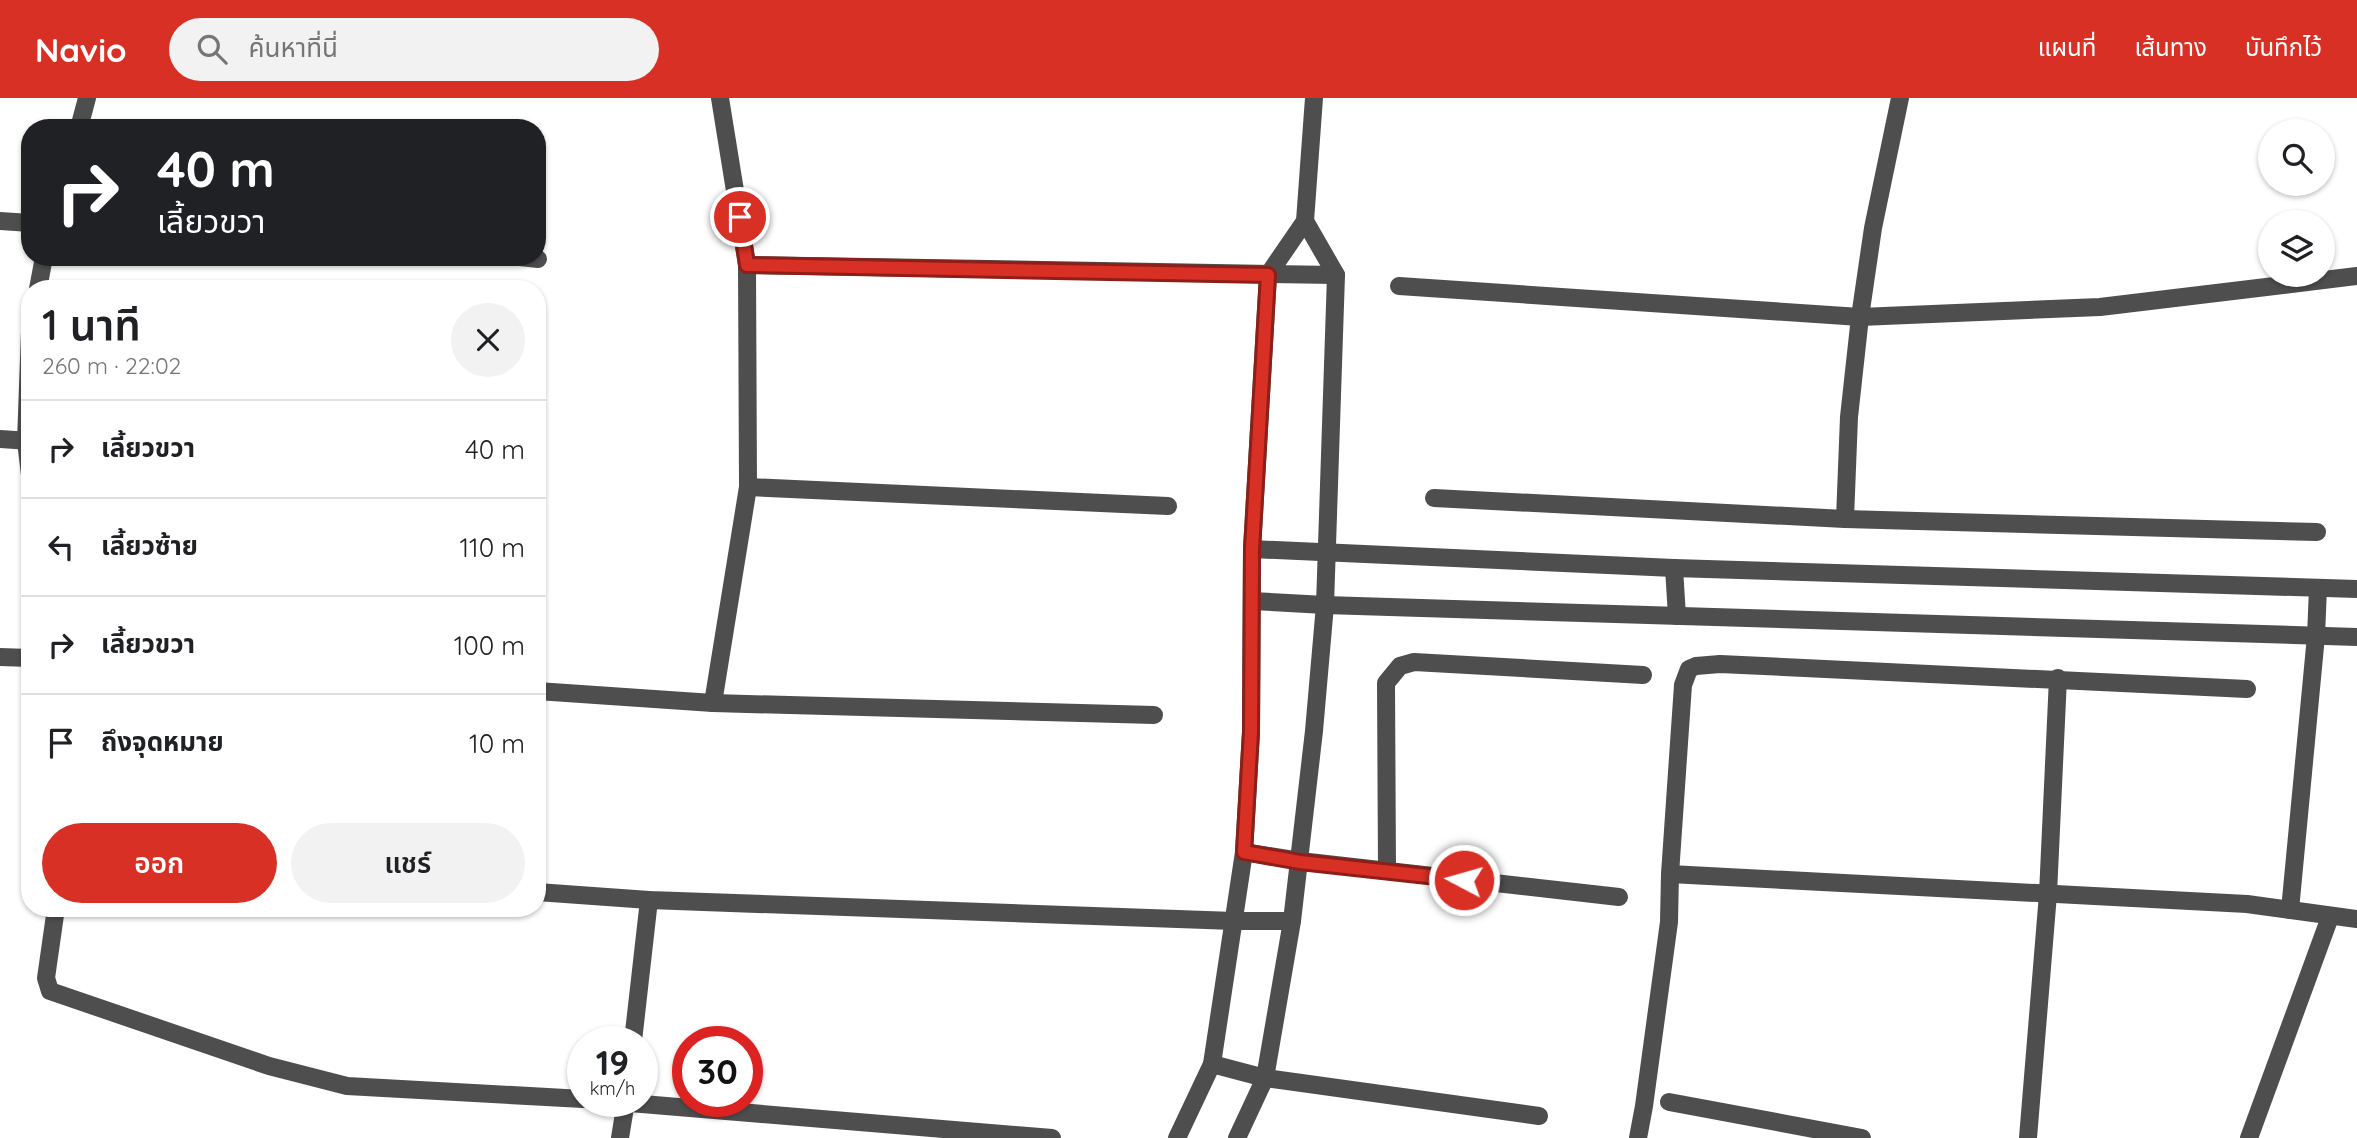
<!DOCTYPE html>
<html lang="th">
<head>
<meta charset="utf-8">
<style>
  :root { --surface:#fff; --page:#f2f2f2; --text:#202124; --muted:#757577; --line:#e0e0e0; --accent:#d93025 }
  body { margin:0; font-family:Quicksand,"Noto Sans Thai",sans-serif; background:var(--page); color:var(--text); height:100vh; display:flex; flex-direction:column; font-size:26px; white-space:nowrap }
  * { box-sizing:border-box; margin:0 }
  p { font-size:23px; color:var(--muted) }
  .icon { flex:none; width:38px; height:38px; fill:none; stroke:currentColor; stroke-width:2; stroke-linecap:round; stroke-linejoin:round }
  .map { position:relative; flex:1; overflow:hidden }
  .sheet { position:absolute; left:21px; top:182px; width:525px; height:637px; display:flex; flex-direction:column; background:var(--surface); border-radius:28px; box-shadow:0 2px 5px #0004 }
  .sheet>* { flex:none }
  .top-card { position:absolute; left:21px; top:21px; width:525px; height:147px; border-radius:28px; box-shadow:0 2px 5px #0004; background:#202124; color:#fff; overflow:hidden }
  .fabs { position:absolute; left:2258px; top:21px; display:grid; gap:14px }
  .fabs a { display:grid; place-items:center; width:77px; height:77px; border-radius:50%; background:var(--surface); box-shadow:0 2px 5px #0004; font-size:35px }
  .speed { position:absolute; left:567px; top:928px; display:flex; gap:14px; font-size:35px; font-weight:700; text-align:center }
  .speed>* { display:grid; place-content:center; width:91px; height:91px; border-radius:50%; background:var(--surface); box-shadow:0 2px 5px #0004; line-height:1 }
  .speed small { font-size:18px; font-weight:400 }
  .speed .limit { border:10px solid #d22; background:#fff; color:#111 }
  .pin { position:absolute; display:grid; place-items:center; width:60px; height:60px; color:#fff; margin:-30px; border:4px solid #fff; border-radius:50%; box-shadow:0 2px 7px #0007 }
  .me { position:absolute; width:77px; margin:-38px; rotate:276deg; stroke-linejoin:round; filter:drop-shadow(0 0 5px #0008) }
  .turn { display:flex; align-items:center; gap:24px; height:147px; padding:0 21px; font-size:32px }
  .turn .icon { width:91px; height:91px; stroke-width:2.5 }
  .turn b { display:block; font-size:49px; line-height:60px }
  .round { display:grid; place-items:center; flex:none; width:74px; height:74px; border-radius:37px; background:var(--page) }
  .summary { display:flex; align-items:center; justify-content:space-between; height:119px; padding:0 21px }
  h1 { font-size:42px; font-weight:600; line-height:52px }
  .primary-button { display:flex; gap:14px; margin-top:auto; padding:14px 21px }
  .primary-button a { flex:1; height:80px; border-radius:42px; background:var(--accent); color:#fff; font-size:28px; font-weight:600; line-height:80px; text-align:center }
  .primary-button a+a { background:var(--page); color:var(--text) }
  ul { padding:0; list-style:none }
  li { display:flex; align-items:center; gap:21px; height:98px; padding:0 21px; border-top:2px solid var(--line) }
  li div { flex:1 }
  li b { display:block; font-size:26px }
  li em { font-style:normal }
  header { display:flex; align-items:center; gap:42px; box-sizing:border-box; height:98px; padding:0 35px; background:var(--accent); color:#fff }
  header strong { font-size:33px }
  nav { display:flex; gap:38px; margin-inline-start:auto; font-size:24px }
  .search { width:490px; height:63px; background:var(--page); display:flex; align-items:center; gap:18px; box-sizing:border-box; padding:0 24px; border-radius:38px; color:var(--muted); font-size:26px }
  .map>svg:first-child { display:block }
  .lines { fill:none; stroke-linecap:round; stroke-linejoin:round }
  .minor { stroke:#4e4e4e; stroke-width:18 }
  .route-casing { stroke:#8d1f18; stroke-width:18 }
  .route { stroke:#d93025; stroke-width:12 }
</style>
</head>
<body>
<header>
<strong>Navio</strong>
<div class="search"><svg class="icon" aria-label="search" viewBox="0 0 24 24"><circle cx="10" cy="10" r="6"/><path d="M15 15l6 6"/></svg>ค้นหาที่นี่</div>
<nav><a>แผนที่</a><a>เส้นทาง</a><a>บันทึกไว้</a></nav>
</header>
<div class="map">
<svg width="2357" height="1040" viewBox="0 0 2357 1040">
  <rect width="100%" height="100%" fill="#fff"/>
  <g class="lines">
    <g class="minor">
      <path d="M1900 0 1873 130 1860 219 2100 209 2357 178"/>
      <path d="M79 30 87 0"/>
      <path d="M0 123 30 125"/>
      <path d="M520 159 538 161"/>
      <path d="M747 167 1336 177"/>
      <path d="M1399 188 1860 219 1849 319 1845 421"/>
      <path d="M38 191 44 159"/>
      <path d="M30 234 26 343 30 377"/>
      <path d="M0 341 30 343"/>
      <path d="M748 389 1168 408"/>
      <path d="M1434 400 1845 421 2317 434"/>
      <path d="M1252 451 1674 470 2357 491"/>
      <path d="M1674 470 1677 518"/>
      <path d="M1252 503 1325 507 2357 539"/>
      <path d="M0 559 30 560"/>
      <path d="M537 593 713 605 1154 617"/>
      <path d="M713 605 748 389 747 167 720 0"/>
      <path d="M1244 754 1300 763 1619 799"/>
      <path d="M1387 773 1386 585 1400 568 1414 564 1643 577"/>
      <path d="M1670 776 1683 587 1689 571 1696 568 1720 566 2247 591"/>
      <path d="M537 794 649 802 1234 823H1292"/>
      <path d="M56 810 46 880 50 893 269 968 347 988 583 1001"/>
      <path d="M2290 812 2316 538 2318 490"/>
      <path d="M633 943 649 802"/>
      <path d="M1212 966 1265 980 1539 1018"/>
      <path d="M606 1003 1052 1040"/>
      <path d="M1669 1004 1862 1040"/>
      <path d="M620 1040 626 1003"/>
      <path d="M1177 1040 1212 966 1244 754 1251 634 1252 451 1268 177 1305 123 1314 0"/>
      <path d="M1237 1040 1265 980 1292 823 1314 633 1325 507 1336 177 1305 123"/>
      <path d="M1638 1040 1644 1008 1669 824 1670 776 2247 806 2357 821"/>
      <path d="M2028 1040 2048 796 2058 580"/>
      <path d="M2249 1040 2330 819"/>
    </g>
  </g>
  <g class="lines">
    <defs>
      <path id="route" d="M740 119 747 167 1268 177 1252 451 1251 634 1244 754 1300 764 1464 782"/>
    </defs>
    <use href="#route" class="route-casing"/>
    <use href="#route" class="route"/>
  </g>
</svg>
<div class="fabs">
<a><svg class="icon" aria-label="search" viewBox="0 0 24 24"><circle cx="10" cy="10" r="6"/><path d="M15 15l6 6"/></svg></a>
<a><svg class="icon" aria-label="layers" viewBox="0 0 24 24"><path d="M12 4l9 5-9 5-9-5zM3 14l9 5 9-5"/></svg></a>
</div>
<div class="speed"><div>19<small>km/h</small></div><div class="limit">30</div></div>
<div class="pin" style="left:740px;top:119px;background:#d93025"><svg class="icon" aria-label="arrive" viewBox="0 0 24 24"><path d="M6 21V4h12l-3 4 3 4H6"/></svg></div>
<svg class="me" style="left:1464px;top:782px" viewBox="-20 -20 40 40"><circle r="17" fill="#d93025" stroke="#fff" stroke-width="3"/><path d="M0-11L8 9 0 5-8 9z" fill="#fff"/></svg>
<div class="top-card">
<div class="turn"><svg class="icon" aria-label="right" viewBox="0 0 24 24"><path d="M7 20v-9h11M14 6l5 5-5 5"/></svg><div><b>40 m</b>เลี้ยวขวา</div></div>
</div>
<section class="sheet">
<div class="summary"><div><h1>1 นาที</h1><p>260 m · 22:02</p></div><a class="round"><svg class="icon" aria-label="close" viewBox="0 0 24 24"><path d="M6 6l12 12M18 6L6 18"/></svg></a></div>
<ul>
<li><svg class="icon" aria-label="right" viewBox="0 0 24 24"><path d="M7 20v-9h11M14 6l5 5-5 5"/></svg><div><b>เลี้ยวขวา</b></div><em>40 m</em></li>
<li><svg class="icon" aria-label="left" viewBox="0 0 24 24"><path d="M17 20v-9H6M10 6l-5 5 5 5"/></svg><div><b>เลี้ยวซ้าย</b></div><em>110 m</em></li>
<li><svg class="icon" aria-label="right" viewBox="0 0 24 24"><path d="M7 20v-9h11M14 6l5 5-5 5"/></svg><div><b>เลี้ยวขวา</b></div><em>100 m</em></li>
<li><svg class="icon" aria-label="arrive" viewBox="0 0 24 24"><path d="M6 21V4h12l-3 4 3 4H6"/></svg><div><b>ถึงจุดหมาย</b></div><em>10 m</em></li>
</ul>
<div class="primary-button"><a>ออก</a><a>แชร์</a></div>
</section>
</div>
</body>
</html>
